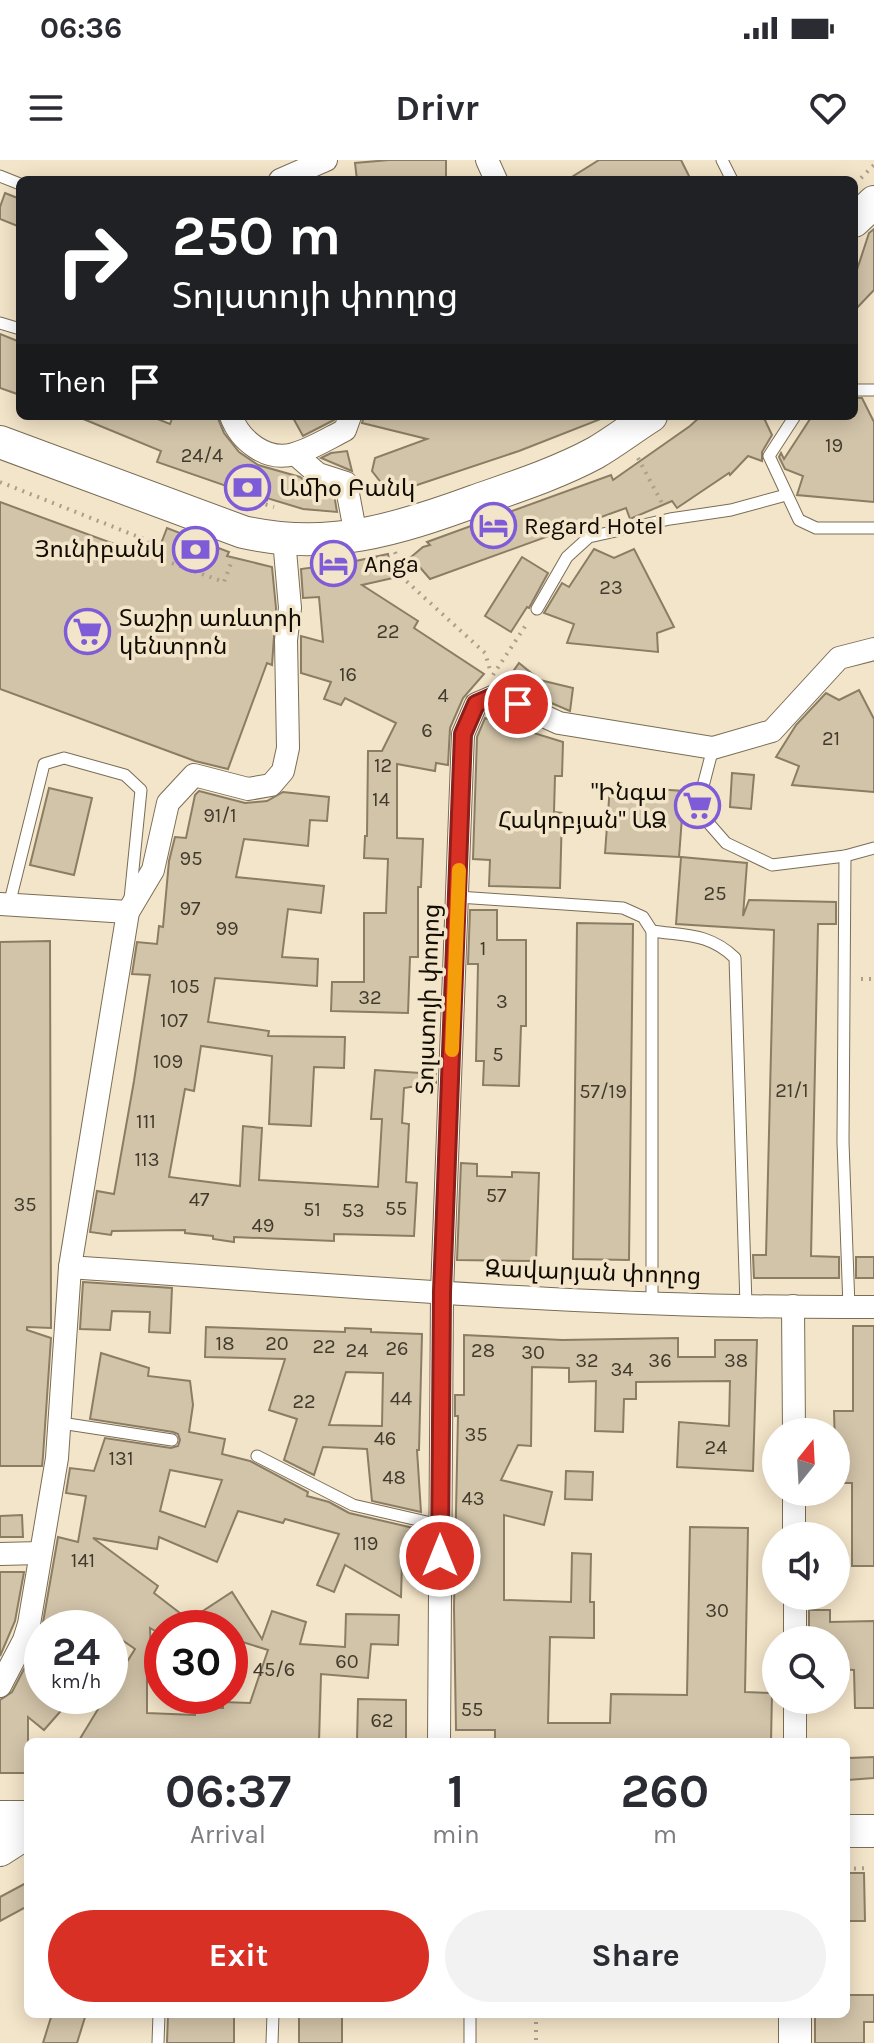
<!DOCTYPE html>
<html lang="en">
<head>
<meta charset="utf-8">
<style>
  :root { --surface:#fff; --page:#f2f2f3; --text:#2b2b33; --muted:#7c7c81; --accent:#d93025 }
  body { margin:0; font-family:Karla,"Noto Sans Armenian",sans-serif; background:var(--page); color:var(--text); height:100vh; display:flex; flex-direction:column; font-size:30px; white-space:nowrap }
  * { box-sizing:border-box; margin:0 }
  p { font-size:26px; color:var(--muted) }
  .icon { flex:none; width:44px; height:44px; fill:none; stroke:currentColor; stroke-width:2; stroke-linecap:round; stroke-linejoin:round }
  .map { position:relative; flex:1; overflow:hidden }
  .panel { position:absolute; left:24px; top:1578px; width:826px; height:280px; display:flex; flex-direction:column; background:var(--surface); border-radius:12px; box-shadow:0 4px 20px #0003 }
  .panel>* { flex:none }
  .guide { position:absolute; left:16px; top:16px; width:842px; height:244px; border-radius:12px; box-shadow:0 4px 20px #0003; background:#202124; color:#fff; overflow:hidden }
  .needle { width:52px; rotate:18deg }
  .fabs { position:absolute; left:762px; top:1258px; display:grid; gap:16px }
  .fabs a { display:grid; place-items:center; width:88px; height:88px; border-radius:50%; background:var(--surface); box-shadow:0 4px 20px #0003; font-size:40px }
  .speed { position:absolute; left:24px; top:1450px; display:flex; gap:16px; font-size:40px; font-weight:700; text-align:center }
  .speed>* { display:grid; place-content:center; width:104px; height:104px; border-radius:50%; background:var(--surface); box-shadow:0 4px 20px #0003; line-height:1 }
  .speed small { font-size:20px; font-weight:400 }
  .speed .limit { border:12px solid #d22; background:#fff; color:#111 }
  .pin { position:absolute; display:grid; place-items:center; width:68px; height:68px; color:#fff; margin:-34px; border:4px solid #fff; border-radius:50%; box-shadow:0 2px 8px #0007 }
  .me { position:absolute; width:88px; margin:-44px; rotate:0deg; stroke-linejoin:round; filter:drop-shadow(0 0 6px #0008) }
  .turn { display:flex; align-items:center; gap:28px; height:168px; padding:0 24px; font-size:36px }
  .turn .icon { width:104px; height:104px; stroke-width:2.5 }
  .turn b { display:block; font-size:56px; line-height:68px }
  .then { display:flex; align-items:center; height:76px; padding:0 24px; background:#0003; gap:16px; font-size:30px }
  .eta { display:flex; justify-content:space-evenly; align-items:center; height:136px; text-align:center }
  .eta b { font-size:48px; font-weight:700; line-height:56px }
  .button { display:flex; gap:16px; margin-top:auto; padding:16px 24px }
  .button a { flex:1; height:92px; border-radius:48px; background:var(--accent); color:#fff; font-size:32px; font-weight:700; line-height:92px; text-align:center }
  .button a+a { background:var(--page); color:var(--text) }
  .status { display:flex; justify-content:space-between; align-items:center; height:56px; padding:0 40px; background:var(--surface); direction:ltr }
  .status svg { height:22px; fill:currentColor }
  header { display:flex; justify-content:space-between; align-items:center; height:104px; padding:0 24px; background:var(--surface); font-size:36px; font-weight:700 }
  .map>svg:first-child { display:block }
  .building { fill:#d2c4a9; stroke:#8a7d64; stroke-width:2; fill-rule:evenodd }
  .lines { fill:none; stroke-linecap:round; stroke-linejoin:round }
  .lane-casing { stroke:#7b6d55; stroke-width:13 }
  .street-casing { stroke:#7b6d55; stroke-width:24 }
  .secondary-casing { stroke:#7b6d55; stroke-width:34 }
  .path { stroke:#aa9f89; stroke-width:4; stroke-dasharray:2 6; stroke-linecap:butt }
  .lane { stroke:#fff; stroke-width:11 }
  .street { stroke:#fff; stroke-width:22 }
  .secondary { stroke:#fff; stroke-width:32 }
  .route-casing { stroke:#8d1f18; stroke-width:20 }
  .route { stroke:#d93025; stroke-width:14 }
  .slow { stroke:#f59e0b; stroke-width:14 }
  .labels { text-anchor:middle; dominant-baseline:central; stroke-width:7; stroke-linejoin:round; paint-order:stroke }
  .number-label { font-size:20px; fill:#423b2d }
  .poi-label { font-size:24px; fill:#120d04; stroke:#f3e5c9; text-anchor:start }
  .street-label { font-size:24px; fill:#120d04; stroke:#f3e5c9 }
</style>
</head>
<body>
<div class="status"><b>06:36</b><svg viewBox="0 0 49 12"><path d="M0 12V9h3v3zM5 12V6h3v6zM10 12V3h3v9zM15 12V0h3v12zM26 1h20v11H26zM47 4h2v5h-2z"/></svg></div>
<header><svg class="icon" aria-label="menu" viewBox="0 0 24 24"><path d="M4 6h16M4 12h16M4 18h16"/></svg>Drivr<svg class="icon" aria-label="heart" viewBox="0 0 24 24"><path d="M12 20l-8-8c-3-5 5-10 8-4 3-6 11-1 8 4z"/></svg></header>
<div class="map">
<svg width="874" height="1883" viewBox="0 0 874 1883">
  <rect width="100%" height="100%" fill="#f3e5c9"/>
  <g class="building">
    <path d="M389 0H446V20H357L355 3Z"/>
    <path d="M599 0H681L691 20H567Z"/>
    <path d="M5 33 20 39V67L0 59V47Z"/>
    <path d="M874 69V130L854 151V119L869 73Z"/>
    <path d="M0 174 20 182V235L0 228Z"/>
    <path d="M854 238H862L874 262V342L797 335 803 316 785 309 779 297 781 293 784 299 812 256H854Z"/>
    <path d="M76 256H150L170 264 173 256H217L224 273 239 292 258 305 300 317 313 327 334 334 337 352 303 349 267 338V340L157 302 161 291Z"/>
    <path d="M292 256H335L334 260 303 276Z"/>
    <path d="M364 256H605L606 257 519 291 390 334 372 311 375 298 427 279 362 263Z"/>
    <path d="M701 256H763L772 275 762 292V301L748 296 730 315 729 313 677 348 672 341 630 359 626 348 430 419 411 397 423 387 430 385 427 382 611 315 613 320 690 266Z"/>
    <path d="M347 291 352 311 321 298 331 293Z"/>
    <path d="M0 342 155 399 167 368 229 392 227 396 272 407 276 448 272 505 267 503 228 609 195 601 0 529Z"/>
    <path d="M594 389 614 398 634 389 674 467 657 473 658 492 567 483 574 464 544 453 562 423 569 427Z"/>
    <path d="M388 394 393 418 362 425 418 461 414 468 484 514 463 538 450 568 448 605 436 603 435 611 397 604V678L423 679 421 727H418V797H410L408 853 331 851 332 822H364V753H386L388 699 364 698 365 676H367L368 591H382L396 563 345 538 341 545 324 539 331 522 301 513V476L323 482 319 437 303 438 301 409 316 407 315 399 350 396 351 402Z"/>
    <path d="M522 397 548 413 529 448 527 447 511 472 485 456Z"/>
    <path d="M519 503 540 520 573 528 570 551 505 523Z"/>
    <path d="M859 530 874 559V632L792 625 799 606 776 597 796 565 826 533 839 540Z"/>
    <path d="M485 558 563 582 562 616H555L554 652 562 653 560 728 489 726 490 700 473 699 477 577Z"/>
    <path d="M732 613 754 615 751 649 730 647Z"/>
    <path d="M610 626 684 631 679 697 605 693Z"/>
    <path d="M49 628 92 638 74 715 30 705Z"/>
    <path d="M199 631 245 643 267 641 283 632 329 637 327 661 310 660 308 686 244 679 236 717 324 726 321 753 288 749 282 797 318 799 317 826 215 818 208 862 269 871 268 876 345 877 344 908 314 907 311 966 269 964 272 896 201 886 194 931 185 929 169 1017 240 1026 243 966 262 968 259 1020 378 1027 382 959H371L375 910 436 914V923L404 928 402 963 409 964 406 1022 417 1023 414 1076 334 1074V1081L234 1077V1082L213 1079V1076L185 1073V1070L112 1071 111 1075 90 1072 97 1031 114 1034 134 921 150 815 132 814 137 782 157 784 159 766 163 767 169 701 175 677 186 678 195 635Z"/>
    <path d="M681 697 747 703 743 756 749 740 836 742V764H818L811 1096 839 1097V1118H754L753 1095H766L774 770 676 764Z"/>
    <path d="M470 750H497V780H526V866H521L519 926 483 925 484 901H476L478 804H468Z"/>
    <path d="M577 763 633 764 629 1100 573 1099Z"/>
    <path d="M50 781 51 1168 27 1167V1170L51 1178 43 1296 42 1306H0V782Z"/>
    <path d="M461 1003 477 1004V1016L512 1017V1012L539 1013 536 1101 457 1100Z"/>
    <rect x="856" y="1097" width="18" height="21"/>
    <path d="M83 1122 172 1128 170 1173 149 1172 150 1152 112 1151 110 1170 80 1169Z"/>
    <path d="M853 1166H874V1406H852V1323H836L834 1251H853Z"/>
    <path d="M206 1167 345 1172V1168L371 1169V1172L422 1174 419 1290H417L421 1352 372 1341 367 1289 323 1287 314 1315 284 1300 297 1259 269 1250 285 1199 205 1197ZM346 1212 383 1213 382 1266 329 1265Z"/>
    <path d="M464 1175 562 1180 678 1178V1197H715V1180H757L753 1311 677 1307 679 1262 729 1266 730 1221 636 1222V1239H624L623 1272 595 1271 596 1221 569 1222V1208L532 1207 531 1286 518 1285 501 1320 552 1332 544 1365 504 1355V1440L571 1442 572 1393 591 1394 590 1442H594V1478L550 1477 548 1563H610L611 1534 687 1535 690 1367 748 1368 745 1532 772 1533 771 1582H495V1570H456L454 1448 458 1256H455V1235H464Z"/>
    <path d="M101 1193 149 1208 148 1216 190 1221 193 1245 189 1272 225 1279 222 1294 250 1301 308 1332 307 1336 329 1342 349 1353 422 1370 413 1402 402 1403 401 1437 345 1405 334 1432 317 1425 339 1374 285 1359 283 1363 238 1351 217 1402 159 1377 157 1389 93 1378 158 1426 154 1433 189 1460 232 1432 262 1479 272 1451 306 1462 300 1484 345 1487 346 1454 399 1455 398 1485 371 1484 368 1518 321 1514 319 1582H78L106 1536H110V1529L135 1489 122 1480 110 1494V1468H42L58 1377 78 1382 86 1336 66 1333 70 1308 94 1311 105 1278 171 1288 178 1286 180 1280 178 1274 173 1272 90 1259ZM170 1310 222 1320 205 1367 160 1351ZM150 1468 162 1475V1468H230V1478L268 1490 250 1543 223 1542V1548L195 1547V1555L147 1553V1490H151Z"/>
    <path d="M566 1311 593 1312 592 1340 565 1339Z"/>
    <path d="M22 1355 23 1377H0V1356Z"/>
    <path d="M0 1412H24L15 1461 0 1496Z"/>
    <path d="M809 1450H830V1462L874 1461V1548H855L854 1510 836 1509V1480H809Z"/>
    <path d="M42 1469V1536H74L44 1570 28 1557V1613H0V1540L12 1532 36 1486Z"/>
    <path d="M358 1539 406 1540V1582H357Z"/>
    <path d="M874 1597V1618L848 1620 849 1598Z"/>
    <path d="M846 1713H864L865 1761H846Z"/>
    <path d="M28 1722V1746L0 1761V1737Z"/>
    <path d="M846 1835H874V1862H864V1883H815V1854H846Z"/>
    <path d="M52 1854H86L77 1883H43Z"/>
    <path d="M168 1854H234V1883H167Z"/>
    <path d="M299 1856 342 1857V1883H299Z"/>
  </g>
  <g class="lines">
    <defs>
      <g id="lane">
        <path d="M722 0 732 20"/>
        <path d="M0 16 20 24"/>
        <path d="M0 163 20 169"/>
        <path d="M854 230H874"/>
        <path d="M795 256 769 296 799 360 816 368H874"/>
        <path d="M537 449 567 397 589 377 670 359 731 350 786 335"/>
        <path d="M713 588 702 630 705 659 726 683 772 705 845 696 874 688"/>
        <path d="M845 696 843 982 849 1147"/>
        <path d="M458 737 623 748 643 757 652 771V1142"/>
        <path d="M9 745 44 604 64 598 125 615 141 630 130 739"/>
        <path d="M652 771C686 776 709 773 735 798L746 1145"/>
        <path d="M61 1263 172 1280"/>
        <path d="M257 1296 353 1345 440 1365"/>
        <path d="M470 1854V1883"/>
        <path d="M158 1883 159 1854"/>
        <path d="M272 1883 273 1854"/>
      </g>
      <g id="street">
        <path d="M487 0 496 20"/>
        <path d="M280 20 326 0"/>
        <path d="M231 256C240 281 267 302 294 294 312 289 329 278 345 270L350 256"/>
        <path d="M295 294 318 314 346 323 356 376"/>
        <path d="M0 744 128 752"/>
        <path d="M70 1107C337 1125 607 1149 874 1147"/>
        <path d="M793 1146 794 1272"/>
        <path d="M794 1332V1376"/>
        <path d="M0 1394 40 1393"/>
        <path d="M795 1436V1480"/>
        <path d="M0 1526 24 1480 29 1464 57 1298 70 1107 128 752 153 710 168 643 194 615 248 629 271 625 283 611 288 588 286 480 290 448 284 379"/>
        <path d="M795 1540V1582"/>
        <path d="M439 1582 442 1132 463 574 476 544 497 535 559 563 713 588 772 571 839 498 874 489"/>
      </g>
      <g id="secondary">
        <path d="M854 61 874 42"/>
        <path d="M0 282 243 372C328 391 396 370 475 341 515 327 558 313 595 293 614 282 632 268 651 256"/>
        <path d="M0 1657H28"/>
        <path d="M846 1671H874"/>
        <path d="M0 1690 28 1672"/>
        <path d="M795 1854V1883"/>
      </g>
    </defs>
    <use href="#lane" class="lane-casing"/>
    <use href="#street" class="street-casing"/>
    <use href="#secondary" class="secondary-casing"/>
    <g class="path">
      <path d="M861 18 874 5"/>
      <path d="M638 298 662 343"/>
      <path d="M0 322 149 381 147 394 224 422 233 398"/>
      <path d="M235 335 274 347"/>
      <path d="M395 392 404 419 485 493 491 513"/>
      <path d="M493 515 528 462"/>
      <path d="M861 819H874"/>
      <path d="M846 1709 869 1708"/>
      <path d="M536 1854V1883"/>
    </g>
    <use href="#lane" class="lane"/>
    <use href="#street" class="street"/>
    <use href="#secondary" class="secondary"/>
  </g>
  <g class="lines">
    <defs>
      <path id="route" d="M440 1396 442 1132 463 574 476 544 497 535 518 544"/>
    </defs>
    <use href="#route" class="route-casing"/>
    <use href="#route" class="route"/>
    <path class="slow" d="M452 890 459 710"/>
  </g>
  <defs>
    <symbol id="bank-ring" viewBox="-11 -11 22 22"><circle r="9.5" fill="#f3e5c9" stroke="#7f5cd7" stroke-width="1.5"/><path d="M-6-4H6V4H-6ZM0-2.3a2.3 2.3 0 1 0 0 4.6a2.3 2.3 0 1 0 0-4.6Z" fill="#7f5cd7"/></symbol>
    <symbol id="hotel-ring" viewBox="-11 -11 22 22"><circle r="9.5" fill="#f3e5c9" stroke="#7f5cd7" stroke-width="1.5"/><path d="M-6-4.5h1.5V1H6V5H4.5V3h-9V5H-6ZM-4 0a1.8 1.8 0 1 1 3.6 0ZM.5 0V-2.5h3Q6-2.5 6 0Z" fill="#7f5cd7"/></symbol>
    <symbol id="supermarket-ring" viewBox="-11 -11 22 22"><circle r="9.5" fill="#f3e5c9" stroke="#7f5cd7" stroke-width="1.5"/><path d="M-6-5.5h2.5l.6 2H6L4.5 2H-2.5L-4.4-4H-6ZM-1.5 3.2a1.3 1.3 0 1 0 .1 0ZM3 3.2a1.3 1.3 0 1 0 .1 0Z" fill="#7f5cd7"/></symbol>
  </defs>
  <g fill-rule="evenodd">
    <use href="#bank-ring" x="222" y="302" width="51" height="51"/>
    <use href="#hotel-ring" x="468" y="340" width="51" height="51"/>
    <use href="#bank-ring" x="170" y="364" width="51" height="51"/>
    <use href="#hotel-ring" x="308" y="378" width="51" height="51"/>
    <use href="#supermarket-ring" x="62" y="446" width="51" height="51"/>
    <use href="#supermarket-ring" x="672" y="620" width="51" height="51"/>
  </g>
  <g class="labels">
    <g class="number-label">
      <text x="834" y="285">19</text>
      <text x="202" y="295">24/4</text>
      <text x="611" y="427">23</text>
      <text x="388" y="471">22</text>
      <text x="348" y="514">16</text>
      <text x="443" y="535">4</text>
      <text x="427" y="570">6</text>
      <text x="831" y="578">21</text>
      <text x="383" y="605">12</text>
      <text x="381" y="639">14</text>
      <text x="220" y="655">91/1</text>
      <text x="191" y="698">95</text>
      <text x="715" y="733">25</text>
      <text x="190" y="748">97</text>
      <text x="227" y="768">99</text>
      <text x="483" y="788">1</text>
      <text x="185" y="826">105</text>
      <text x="370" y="837">32</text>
      <text x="502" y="841">3</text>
      <text x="174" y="860">107</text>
      <text x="498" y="894">5</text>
      <text x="168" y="901">109</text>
      <text x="792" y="930">21/1</text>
      <text x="603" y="931">57/19</text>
      <text x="146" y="961">111</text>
      <text x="147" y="999">113</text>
      <text x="496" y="1035">57</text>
      <text x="199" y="1039">47</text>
      <text x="25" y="1044">35</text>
      <text x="396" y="1048">55</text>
      <text x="312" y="1049">51</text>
      <text x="353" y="1050">53</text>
      <text x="263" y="1065">49</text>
      <text x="225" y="1183">18</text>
      <text x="277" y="1183">20</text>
      <text x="324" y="1186">22</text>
      <text x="397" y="1188">26</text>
      <text x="357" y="1190">24</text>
      <text x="483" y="1190">28</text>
      <text x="533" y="1192">30</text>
      <text x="587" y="1200">32</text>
      <text x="660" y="1200">36</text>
      <text x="736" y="1200">38</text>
      <text x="622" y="1209">34</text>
      <text x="401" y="1238">44</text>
      <text x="304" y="1241">22</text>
      <text x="476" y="1274">35</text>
      <text x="385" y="1278">46</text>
      <text x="716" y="1287">24</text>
      <text x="121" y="1298">131</text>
      <text x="394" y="1317">48</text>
      <text x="473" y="1338">43</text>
      <text x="366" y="1383">119</text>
      <text x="83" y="1400">141</text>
      <text x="717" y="1450">30</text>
      <text x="347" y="1501">60</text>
      <text x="274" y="1509">45/6</text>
      <text x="472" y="1549">55</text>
      <text x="382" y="1560">62</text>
    </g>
    <g class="poi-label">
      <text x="279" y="328">Ամիօ Բանկ</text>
      <text x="524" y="366">Regard Hotel</text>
      <text x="165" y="389" text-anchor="end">Յունիբանկ</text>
      <text x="364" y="404">Anga</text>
      <text x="119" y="458">Տաշիր առևտրի<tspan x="119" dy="28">կենտրոն</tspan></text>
      <text x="667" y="632" text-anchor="end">"Ինգա<tspan x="667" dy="28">Հակոբյան" ԱՁ</tspan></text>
    </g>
    <g class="street-label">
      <text transform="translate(428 839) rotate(-88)">Տոլստոյի փողոց</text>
      <text transform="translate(593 1112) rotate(2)">Զավարյան փողոց</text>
    </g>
  </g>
</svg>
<div class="fabs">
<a><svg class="needle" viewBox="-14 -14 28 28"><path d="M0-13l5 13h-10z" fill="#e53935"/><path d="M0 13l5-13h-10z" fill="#7c7c81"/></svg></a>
<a><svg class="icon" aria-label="sound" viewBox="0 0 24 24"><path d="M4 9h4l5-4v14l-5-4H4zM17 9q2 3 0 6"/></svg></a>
<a><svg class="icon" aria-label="search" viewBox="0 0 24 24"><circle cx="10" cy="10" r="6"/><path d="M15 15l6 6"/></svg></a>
</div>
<div class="speed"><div>24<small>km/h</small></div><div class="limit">30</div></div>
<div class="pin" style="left:518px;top:544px;background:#d93025"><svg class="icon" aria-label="arrive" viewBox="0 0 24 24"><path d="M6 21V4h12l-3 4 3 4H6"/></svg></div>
<svg class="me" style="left:440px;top:1396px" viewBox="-20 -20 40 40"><circle r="17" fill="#d93025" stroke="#fff" stroke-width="3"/><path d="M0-11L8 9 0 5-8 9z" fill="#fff"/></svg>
<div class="guide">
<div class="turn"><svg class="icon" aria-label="right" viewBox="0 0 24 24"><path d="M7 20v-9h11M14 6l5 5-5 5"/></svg><div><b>250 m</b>Տոլստոյի փողոց</div></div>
<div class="then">Then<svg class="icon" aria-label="arrive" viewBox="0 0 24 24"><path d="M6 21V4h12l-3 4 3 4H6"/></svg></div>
</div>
<section class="panel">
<div class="eta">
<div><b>06:37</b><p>Arrival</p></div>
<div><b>1</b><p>min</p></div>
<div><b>260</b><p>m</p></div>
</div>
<div class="button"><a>Exit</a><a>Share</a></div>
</section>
</div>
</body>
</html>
